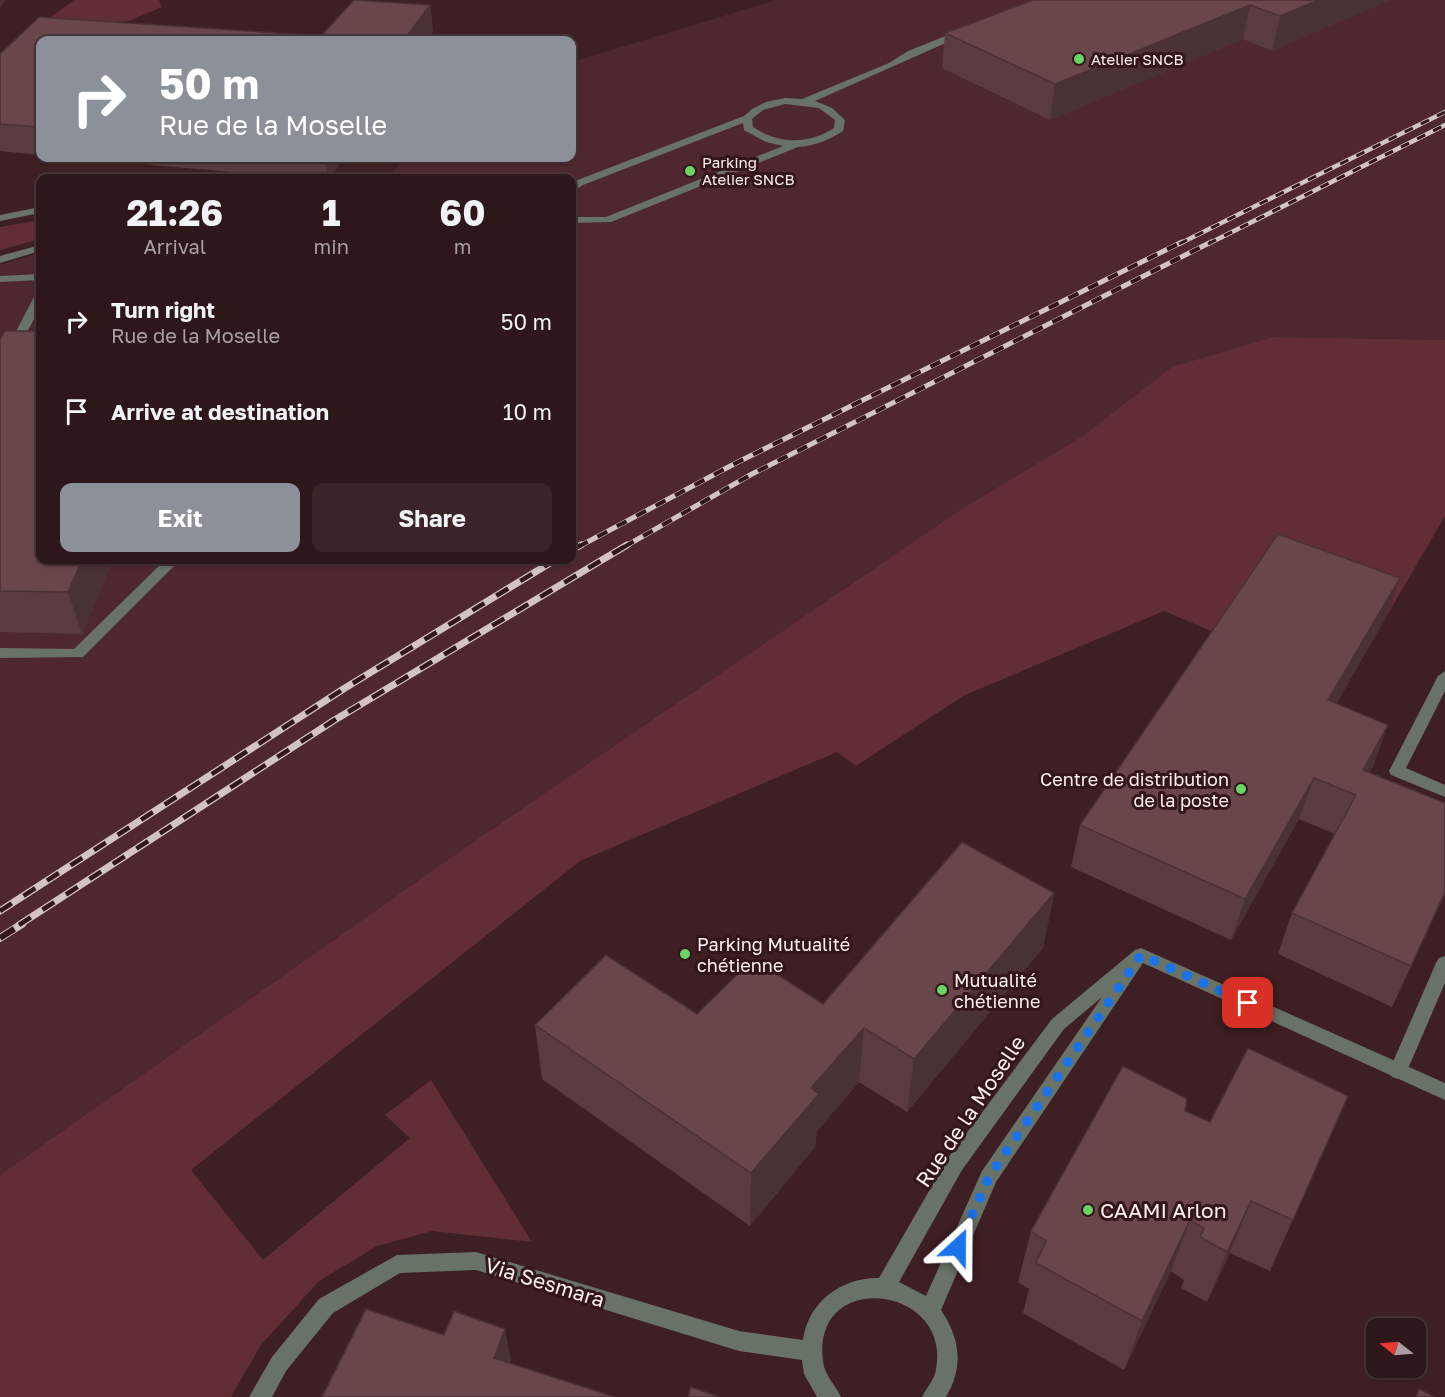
<!DOCTYPE html>
<html lang="en">
<head>
<meta charset="utf-8">
<style>
  :root { --surface:#2e171a; --page:#3a2427; --text:#f1f3f6; --muted:#a79fa2; --line:#493639; --accent:#8c9099 }
  body { margin:0; font-family:"Golos Text",sans-serif; background:var(--page); color:var(--text); height:100vh; display:flex; flex-direction:column; font-size:22px; white-space:nowrap }
  * { box-sizing:border-box; margin:0 }
  p { font-size:20px; color:var(--muted) }
  .icon { flex:none; width:33px; height:33px; fill:none; stroke:currentColor; stroke-width:2; stroke-linecap:round; stroke-linejoin:round }
  .map { position:relative; flex:1; overflow:hidden }
  .panel { position:absolute; left:36px; top:174px; width:540px; height:390px; display:flex; flex-direction:column; background:var(--surface); border-radius:12px; box-shadow:0 2px 4px #0004,0 0 0 2px var(--line) }
  .panel>* { flex:none }
  .guide { position:absolute; left:36px; top:36px; width:540px; height:126px; border-radius:12px; box-shadow:0 2px 4px #0004,0 0 0 2px var(--line); background:#8c9099; color:#fff; overflow:hidden }
  .needle { width:39px; rotate:287deg }
  .tools { position:absolute; left:1366px; top:1318px; display:grid; gap:12px }
  .tools a { display:grid; place-items:center; width:60px; height:60px; border-radius:12px; background:var(--surface); box-shadow:0 2px 4px #0004,0 0 0 2px var(--line); font-size:30px }
  .pin { position:absolute; display:grid; place-items:center; width:51px; height:51px; color:#fff; margin:-26px; border-radius:12px; box-shadow:0 3px 9px #0006 }
  .me { position:absolute; width:66px; margin:-33px; rotate:24deg; stroke-linejoin:round; filter:drop-shadow(0 0 4px #0008) }
  .turn { display:flex; align-items:center; gap:21px; height:126px; padding:0 24px; font-size:27px }
  .turn .icon { width:78px; height:78px; stroke-width:2.5 }
  .turn b { display:block; font-size:42px; line-height:51px }
  .eta { display:flex; justify-content:space-evenly; align-items:center; height:102px; text-align:center }
  .eta b { font-size:36px; font-weight:700; line-height:42px }
  .primary-button { display:flex; gap:12px; margin-top:auto; padding:12px 24px }
  .primary-button a { flex:1; height:69px; border-radius:12px; background:var(--accent); color:#fff; font-size:24px; font-weight:700; line-height:69px; text-align:center }
  .primary-button a+a { background:var(--page); color:var(--text) }
  ul { padding:0; list-style:none }
  li { display:flex; align-items:center; gap:18px; height:90px; padding:0 24px }
  li div { flex:1 }
  li b { display:block; font-size:22px }
  li em { font-style:normal }
  .map>svg:first-child { display:block }
  .built { fill:#4e282e }
  .green { fill:#622e36 }
  .lines { fill:none; stroke-linecap:round; stroke-linejoin:round }
  .lane { fill:#687267; fill-rule:evenodd }
  .street { fill:#687267; fill-rule:evenodd }
  .rail-far3-casing { stroke:#d4c3c4; stroke-width:4.5 }
  .rail-far2-casing { stroke:#d4c3c4; stroke-width:5 }
  .rail-far1-casing { stroke:#d4c3c4; stroke-width:7 }
  .rail-casing { stroke:#d4c3c4; stroke-width:8 }
  .rail-far3 { stroke:#33151a; stroke-width:3; stroke-dasharray:9; stroke-linecap:butt }
  .rail-far2 { stroke:#33151a; stroke-width:4; stroke-dasharray:11; stroke-linecap:butt }
  .rail-far1 { stroke:#33151a; stroke-width:4.5; stroke-dasharray:14; stroke-linecap:butt }
  .rail { stroke:#33151a; stroke-width:6; stroke-dasharray:17; stroke-linecap:butt }
  .wall { fill:#5a3c40 }
  .shaded-wall { fill:#4a3134 }
  .building { fill:#69464a; stroke:#4a3134; stroke-width:1.5 }
  .route { stroke:#1a73e8; stroke-width:10; stroke-dasharray:0 18 }
  .poi-dot { fill:#69d464; stroke:#33151a; stroke-width:2 }
  .labels { text-anchor:middle; dominant-baseline:central; stroke-width:6; stroke-linejoin:round; paint-order:stroke }
  .far-poi-label { font-size:15px; fill:#fdf0f1; stroke:#33151a; text-anchor:start }
  .poi-label { font-size:18px; fill:#fdf0f1; stroke:#33151a; text-anchor:start }
  .near-street-label { font-size:21px; fill:#fdf0f1; stroke:#33151a }
  .near-poi-label { font-size:21px; fill:#fdf0f1; stroke:#33151a; text-anchor:start }
</style>
</head>
<body>
<div class="map">
<svg width="1445" height="1397" viewBox="0 0 1445 1397">
  <rect width="100%" height="100%" fill="#3e1f23"/>
  <path class="built" d="M776 0H1445V340L1274 337 1083 436 960 510 463 849 0 1175V265L40 253V560H572V178H389L403 158H572V62Z"/>
  <g class="green">
    <path d="M74 0H159L162 7 129 21 76 24 40 40 13 45Z"/>
    <path d="M40 220V239L0 250V227Z"/>
    <path d="M1274 337 1445 340V516L1385 619 1225 637 1164 611 963 696 856 766 837 752 580 861 191 1170 263 1260 410 1138 385 1115 431 1080 532 1242 432 1231 377 1246 319 1281 261 1345 231 1397H0V1175L463 849 960 510 1083 436 1172 367Z"/>
  </g>
  <g class="lines">
    <g class="lane">
      <path d="M963 29 968 32 966 34 815 101 832 108 845 120 843 131C829 140 815 146 798 147L611 222 572 223V217H606L783 146 766 142 744 130 743 123 583 185 572 192V184L575 181 744 116 752 109 766 102 785 98 802 99 889 63 908 51ZM785 104 819 108 835 120 834 128C808 145 779 144 753 127L752 119 763 110Z"/>
      <path d="M40 207V213L0 221V215Z"/>
      <path d="M40 245V251L0 263V256Z"/>
      <path d="M40 274V280L0 282V276Z"/>
      <path d="M40 294V307L6 374 0 378V362L34 297Z"/>
      <path d="M165 560H180L83 657 0 658V648L74 649Z"/>
      <path d="M1445 671V691L1406 768 1445 785V797L1391 775 1389 771 1438 676Z"/>
      <path d="M1445 956V983L1407 1071 1404 1077 1398 1079 1392 1077 1389 1071 1436 963 1439 958Z"/>
    </g>
    <path class="street" d="M1141 948 1445 1083V1100L1143 963 996 1182 941 1310C960 1338 964 1367 946 1397H922C927 1387 935 1379 936 1369 952 1285 811 1268 823 1361 824 1375 835 1384 841 1397H817L804 1374 802 1360 739 1351 476 1270 400 1273 333 1313 286 1371 272 1397H249L272 1357 319 1299 397 1255 476 1252 739 1331 803 1340C808 1302 842 1277 879 1278L948 1158 1052 1019 1135 950ZM1102 997 982 1171 926 1296 899 1282 962 1170 1064 1029Z"/>
    <defs>
      <g id="rail-far3">
        <path d="M1179 244 1445 112"/>
        <path d="M1208 244 1445 125"/>
      </g>
      <g id="rail-far2">
        <path d="M578 547 736 463 1182 242"/>
        <path d="M624 547 752 474 1211 242"/>
      </g>
      <g id="rail-far1">
        <path d="M572 550 581 545"/>
        <path d="M0 911 345 688 555 560"/>
        <path d="M19 925 333 721 627 545"/>
      </g>
      <path id="rail" d="M0 938 22 924"/>
    </defs>
    <use href="#rail-far3" class="rail-far3-casing"/>
    <use href="#rail-far2" class="rail-far2-casing"/>
    <use href="#rail-far1" class="rail-far1-casing"/>
    <use href="#rail" class="rail-casing"/>
    <use href="#rail-far3" class="rail-far3"/>
    <use href="#rail-far2" class="rail-far2"/>
    <use href="#rail-far1" class="rail-far1"/>
    <use href="#rail" class="rail"/>
  </g>
  <g class="wall">
    <path d="M354 0 430 5 433 32 427 40H40V155L0 151V54L39 17 321 36Z"/>
    <path d="M1033 0H1390L1272 51 1243 39 1050 120 942 68 945 33Z"/>
    <path d="M70 158H344L330 178H303Z"/>
    <path d="M0 339 40 560H113L82 634 0 632Z"/>
    <path d="M1385 619 1336 704 1373 767 1369 772 1445 894 1392 1007 1278 954 1292 913 1335 834 1299 819 1231 940 1071 867 1080 825Z"/>
    <path d="M1054 893 1043 948 907 1112 859 1082 817 1131 815 1147 750 1226 542 1079 535 1025 697 1014 823 1004Z"/>
    <path d="M1348 1096 1270 1271 1230 1253 1207 1302 1181 1288 1184 1280 1171 1271 1124 1370 1023 1313 1029 1289 1018 1282 1031 1231 1185 1111 1210 1122Z"/>
  </g>
  <g class="shaded-wall">
    <path d="M0 0H4L5 1 0 8Z"/>
    <path d="M1319 0H1390L1272 51 1280 16Z"/>
    <path d="M430 5 433 32 427 40H404Z"/>
    <path d="M1250 5 1243 39 1050 120 1055 84Z"/>
    <path d="M324 158H344L330 178H328Z"/>
    <path d="M82 560H113L82 634 68 592Z"/>
    <path d="M1400 578 1385 619 1314 742 1328 700Z"/>
    <path d="M1388 725 1373 767 1355 797 1363 770Z"/>
    <path d="M1314 778 1299 819 1231 940 1245 899Z"/>
    <path d="M1445 892V894L1392 1007 1411 966Z"/>
    <path d="M1054 893 1043 948 907 1112 914 1059Z"/>
    <path d="M864 1028 859 1082 817 1131 815 1147 750 1226 751 1173 811 1088Z"/>
    <path d="M1251 1201 1230 1253 1207 1302 1227 1252Z"/>
    <path d="M1190 1220 1171 1271 1124 1370 1142 1321Z"/>
    <path d="M505 1329 512 1366 494 1358Z"/>
  </g>
  <g class="building">
    <path d="M354 0 430 5 404 40H40V127L0 124V54L39 17 321 36Z"/>
    <path d="M1033 0H1319L1280 16 1250 5 1055 84 945 33Z"/>
    <path d="M5 331H40V560H82L68 592 0 591V339Z"/>
    <path d="M1278 534 1400 578 1328 700 1388 725 1363 770 1445 803V892L1411 966 1292 913 1356 795 1314 778 1245 899 1080 825Z"/>
    <path d="M962 842 1054 893 914 1059 864 1028 811 1088 819 1094 751 1173 535 1025 606 955 697 1014 753 959 823 1004Z"/>
    <path d="M1248 1048 1348 1096 1293 1220 1251 1201 1227 1252 1200 1237 1204 1228 1190 1220 1142 1321 1036 1263 1046 1241 1031 1231 1123 1066 1187 1099 1185 1111 1210 1122Z"/>
    <path d="M366 1309 444 1335 454 1311 505 1329 494 1358 615 1397H322Z"/>
    <path d="M691 1387 719 1397H688Z"/>
    <path d="M1419 1389 1435 1397H1416Z"/>
  </g>
  <g class="lines">
    <path class="route" d="M958 1247 989 1177 1141 955 1248 1003"/>
  </g>
  <g class="poi-dot">
    <circle cx="1079" cy="59" r="6"/>
    <circle cx="690" cy="171" r="6"/>
    <circle cx="1241" cy="789" r="6"/>
    <circle cx="685" cy="954" r="6"/>
    <circle cx="942" cy="990" r="6"/>
    <circle cx="1088" cy="1210" r="6"/>
  </g>
  <g class="labels">
    <g class="far-poi-label">
      <text x="1091" y="59">Atelier SNCB</text>
      <text x="702" y="162">Parking<tspan x="702" dy="17">Atelier SNCB</tspan></text>
    </g>
    <g class="poi-label">
      <text x="1229" y="779" text-anchor="end">Centre de distribution<tspan x="1229" dy="21">de la poste</tspan></text>
      <text x="697" y="944">Parking Mutualité<tspan x="697" dy="21">chétienne</tspan></text>
      <text x="954" y="980">Mutualité<tspan x="954" dy="21">chétienne</tspan></text>
    </g>
    <g class="near-street-label">
      <text transform="translate(970 1111) rotate(-56)">Rue de la Moselle</text>
      <text transform="translate(545 1282) rotate(17)">Via Sesmara</text>
    </g>
    <g class="near-poi-label">
      <text x="1100" y="1210">CAAMI Arlon</text>
    </g>
  </g>
</svg>
<div class="tools">
<a><svg class="needle" viewBox="-14 -14 28 28"><path d="M0-13l5 13h-10z" fill="#e53935"/><path d="M0 13l5-13h-10z" fill="#a79fa2"/></svg></a>
</div>
<div class="pin" style="left:1248px;top:1003px;background:#d93025"><svg class="icon" aria-label="arrive" viewBox="0 0 24 24"><path d="M6 21V4h12l-3 4 3 4H6"/></svg></div>
<svg class="me" style="left:958px;top:1247px" viewBox="-20 -20 40 40"><path d="M0-17L14 15 0 8-14 15z" fill="#1a73e8" stroke="#fff" stroke-width="4"/></svg>
<div class="guide">
<div class="turn"><svg class="icon" aria-label="right" viewBox="0 0 24 24"><path d="M7 20v-9h11M14 6l5 5-5 5"/></svg><div><b>50 m</b>Rue de la Moselle</div></div>
</div>
<section class="panel">
<div class="eta">
<div><b>21:26</b><p>Arrival</p></div>
<div><b>1</b><p>min</p></div>
<div><b>60</b><p>m</p></div>
</div>
<ul>
<li><svg class="icon" aria-label="right" viewBox="0 0 24 24"><path d="M7 20v-9h11M14 6l5 5-5 5"/></svg><div><b>Turn right</b><p>Rue de la Moselle</p></div><em>50 m</em></li>
<li><svg class="icon" aria-label="arrive" viewBox="0 0 24 24"><path d="M6 21V4h12l-3 4 3 4H6"/></svg><div><b>Arrive at destination</b></div><em>10 m</em></li>
</ul>
<div class="primary-button"><a>Exit</a><a>Share</a></div>
</section>
</div>
</body>
</html>
